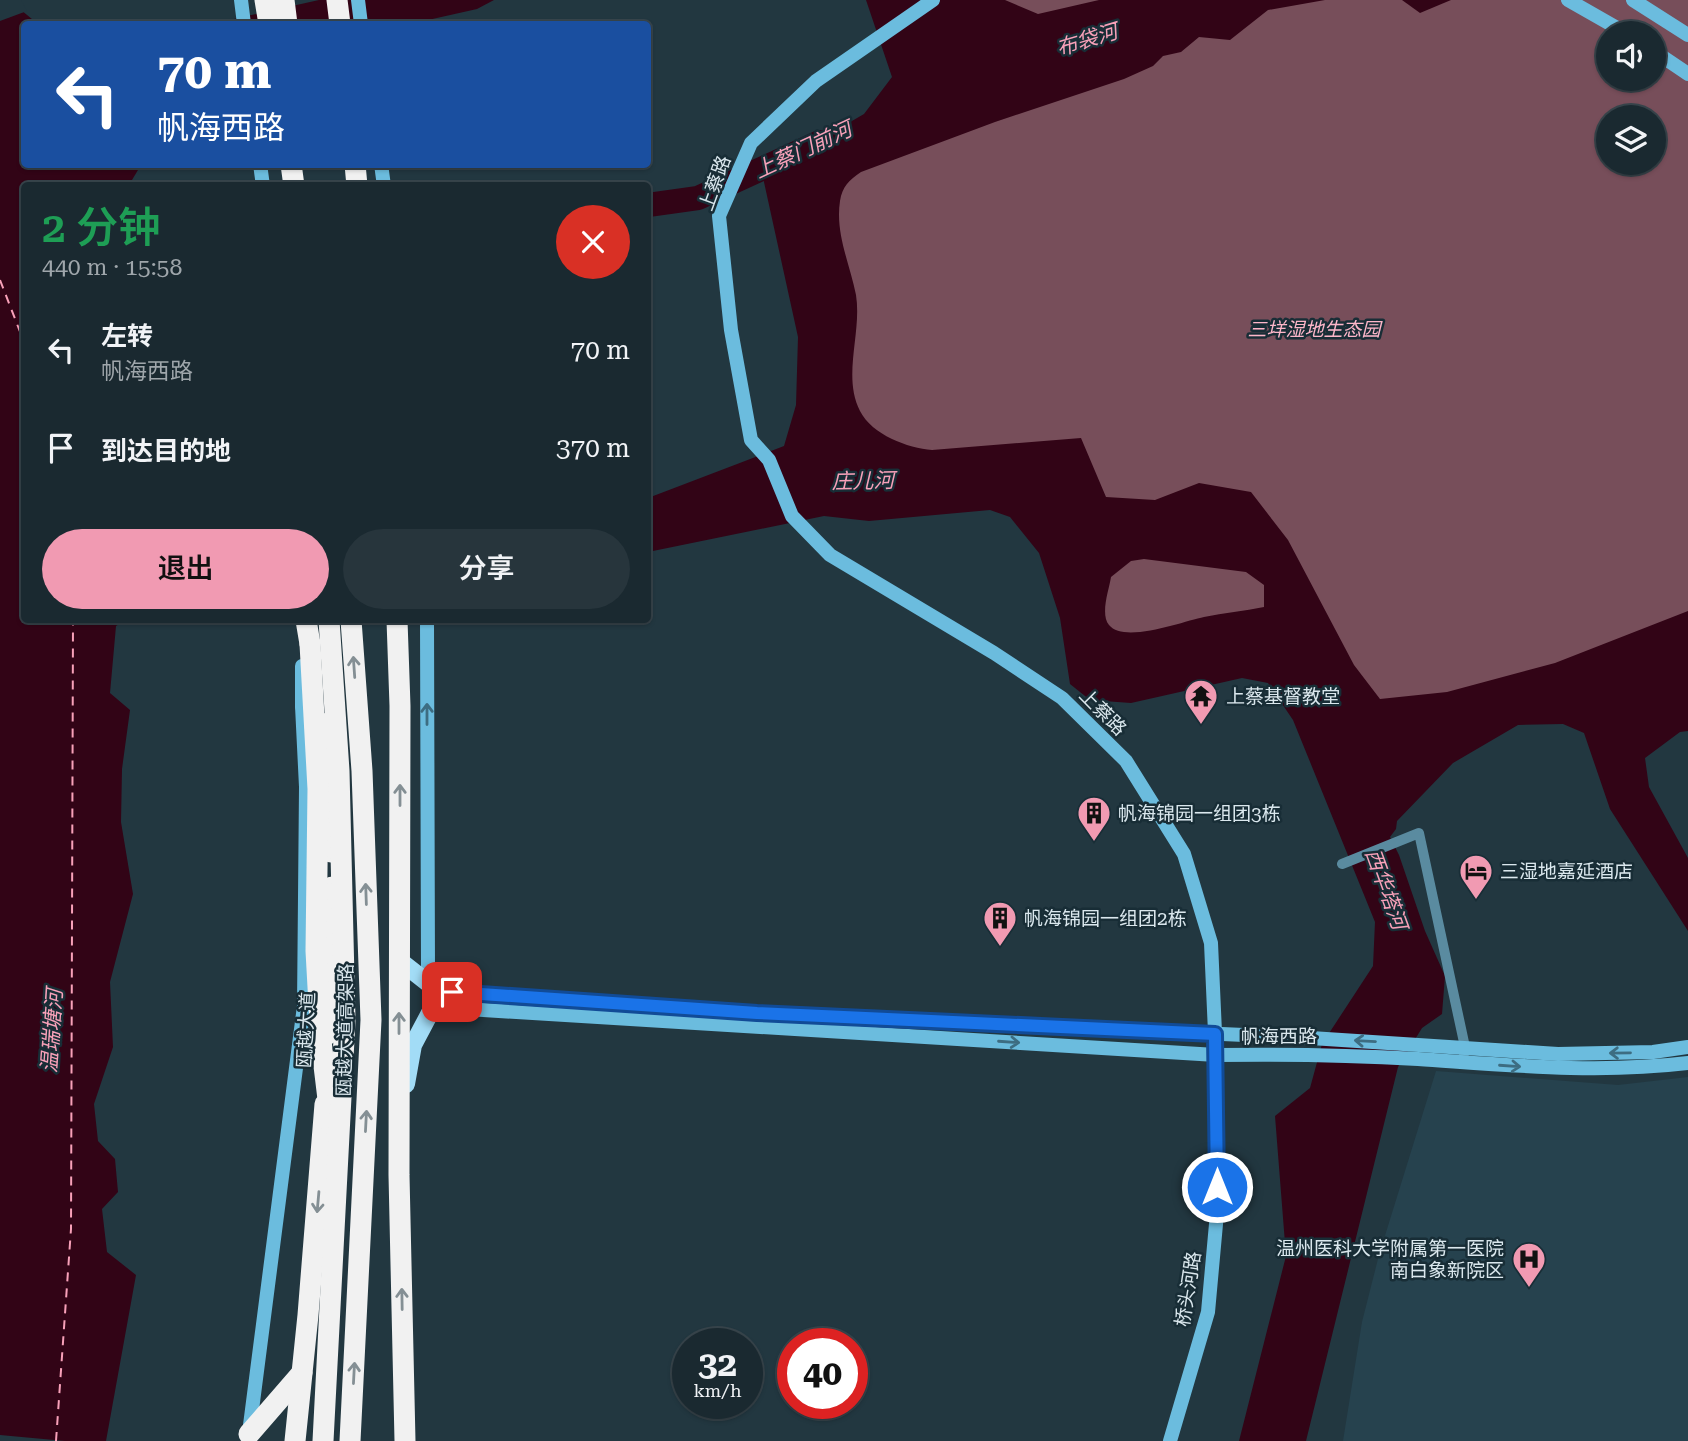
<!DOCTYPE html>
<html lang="zh">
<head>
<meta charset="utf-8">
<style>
  :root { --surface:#1a2930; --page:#27353c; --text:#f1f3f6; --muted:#9fa6ab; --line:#38454c; --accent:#f19ab2 }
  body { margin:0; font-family:"Roboto Serif","Noto Sans SC",serif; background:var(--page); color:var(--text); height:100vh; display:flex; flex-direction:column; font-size:26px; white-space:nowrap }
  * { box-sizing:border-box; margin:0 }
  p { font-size:23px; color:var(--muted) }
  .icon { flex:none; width:38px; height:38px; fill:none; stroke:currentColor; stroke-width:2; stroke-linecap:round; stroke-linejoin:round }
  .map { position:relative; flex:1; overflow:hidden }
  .side { position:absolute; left:21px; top:182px; width:630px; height:441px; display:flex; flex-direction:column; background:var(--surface); border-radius:7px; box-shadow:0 2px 5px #0004,0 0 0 2px var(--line) }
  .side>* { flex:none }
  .top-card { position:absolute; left:21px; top:21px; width:630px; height:147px; border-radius:7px; box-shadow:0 2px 5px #0004,0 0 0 2px var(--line); background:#1a4fa0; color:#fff; overflow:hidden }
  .buttons { position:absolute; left:1596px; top:21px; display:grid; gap:14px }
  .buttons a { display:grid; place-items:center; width:70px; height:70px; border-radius:50%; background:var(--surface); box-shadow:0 2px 5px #0004,0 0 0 2px var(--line); font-size:35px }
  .speed { position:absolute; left:672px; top:1328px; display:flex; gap:14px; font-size:35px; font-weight:700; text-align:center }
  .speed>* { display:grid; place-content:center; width:91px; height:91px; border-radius:50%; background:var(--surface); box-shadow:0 2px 5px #0004,0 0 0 2px var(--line); line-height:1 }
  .speed small { font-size:18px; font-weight:400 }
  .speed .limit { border:10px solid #d22; background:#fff; color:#111 }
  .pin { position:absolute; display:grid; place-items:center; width:60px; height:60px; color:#fff; margin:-30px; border-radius:14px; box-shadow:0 4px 10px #0006 }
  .me { position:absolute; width:77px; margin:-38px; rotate:0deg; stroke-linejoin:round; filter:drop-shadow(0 0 5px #0008) }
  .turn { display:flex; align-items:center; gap:24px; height:147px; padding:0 21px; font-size:32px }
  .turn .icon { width:91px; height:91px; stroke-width:2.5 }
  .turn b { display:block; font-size:49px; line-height:60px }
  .round { display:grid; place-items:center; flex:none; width:74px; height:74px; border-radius:37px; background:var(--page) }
  .overview { display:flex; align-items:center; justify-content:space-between; height:119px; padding:0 21px }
  h1 { font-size:42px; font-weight:600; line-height:52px; color:#1e9e55 }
  .button { display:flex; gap:14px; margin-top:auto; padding:14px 21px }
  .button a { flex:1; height:80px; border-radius:42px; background:var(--accent); color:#111; font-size:28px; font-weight:600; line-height:80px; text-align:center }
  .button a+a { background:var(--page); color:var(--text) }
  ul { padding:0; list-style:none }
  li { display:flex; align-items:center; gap:21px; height:98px; padding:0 21px }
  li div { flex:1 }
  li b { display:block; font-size:26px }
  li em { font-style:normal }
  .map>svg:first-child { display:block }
  .built { fill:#26424e }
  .green { fill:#774e5a; fill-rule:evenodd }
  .water { fill:#320416; fill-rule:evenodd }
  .pier { fill:#223740 }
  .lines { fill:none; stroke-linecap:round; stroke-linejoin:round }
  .river { stroke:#320416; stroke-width:24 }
  .ferry { stroke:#f8a1b9; stroke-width:2; stroke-dasharray:9 7; stroke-linecap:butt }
  .street { stroke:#5a8ba0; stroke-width:10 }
  .secondary { stroke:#6bbcde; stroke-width:14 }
  .primary { stroke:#a2dcf6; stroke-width:18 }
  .highway { stroke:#f1f1f1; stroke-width:21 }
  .highway-bridge { stroke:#f1f1f1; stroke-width:21 }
  .oneway { stroke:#848f94 }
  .oneway2 { stroke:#3d6d82 }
  .route-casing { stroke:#114b97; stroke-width:18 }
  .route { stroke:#1a73e8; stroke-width:12 }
  .labels { text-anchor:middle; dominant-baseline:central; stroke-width:5; stroke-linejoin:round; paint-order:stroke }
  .street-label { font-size:19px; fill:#dae7ed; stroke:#182d36 }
  .park-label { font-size:19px; font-style:italic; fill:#fdb6c9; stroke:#182d36 }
  .poi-label { font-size:19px; fill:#dae7ed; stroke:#182d36; text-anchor:start }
  .water-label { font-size:21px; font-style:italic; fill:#f8a1b9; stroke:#182d36 }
</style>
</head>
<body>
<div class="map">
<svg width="1688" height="1441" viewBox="0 0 1688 1441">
  <rect width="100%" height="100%" fill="#223740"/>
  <path class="built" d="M1436 1071 1618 1085 1688 1077V1441H1343L1362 1322 1379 1255Z"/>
  <path class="green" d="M899 0H1688V663L1398 756 1292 657 1108 659 1023 487 848 499 786 187 916 119ZM1608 33H1654V79H1608ZM1608 117H1654V163H1608Z"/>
  <g class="water">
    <path d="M0 0 21 10 38 24H24V164L141 165 129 185 24 186V620H126L116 626 110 693 130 710 122 769 121 822 133 894 110 982 113 1047 94 1104 98 1141 115 1159 118 1192 102 1209 107 1252 136 1275 106 1441H65L0 1435Z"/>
    <path d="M319 0H517H494L477 9 419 22 406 19 384 24H223L225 21Z"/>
    <path d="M866 0H1005L1038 14 1099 0H1325L1268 10 1230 40 1199 37 1181 52 1163 56 1153 66 1124 79 995 122 861 172C849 180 842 187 840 201 835 234 850 264 856 295 862 333 842 376 860 411 872 435 908 448 932 450L1081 438 1106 497 1155 500 1199 483 1251 492 1288 540 1354 665 1380 699 1447 692 1555 663 1688 611V731L1680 732 1645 758 1649 787 1688 858V931L1610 809 1584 733 1563 724 1518 725 1453 763 1397 821 1396 829 1390 837 1399 855 1425 931 1445 976 1442 1014 1422 1028 1398 1067 1306 1441H1239L1286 1256 1275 1116 1310 1088 1322 1044 1373 966 1375 922 1293 720 1268 683 1242 678 1131 703 1090 700 1070 684 1060 618 1039 553 1010 517 990 510 869 521 824 516 648 552V498L784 446 796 405 798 337 762 173 864 114 892 77ZM1144 559 1246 572 1264 585V607C1244 611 1224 613 1204 617 1184 621 1124 644 1109 625 1100 614 1109 590 1111 577L1131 561Z"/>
    <path d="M1402 0H1451L1420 13Z"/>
  </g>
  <path class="pier" d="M0 0H21L27 11 0 21Z"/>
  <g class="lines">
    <path class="river" d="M648 205 698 198 820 142"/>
    <g class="ferry">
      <path d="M0 280 24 342"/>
      <path d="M56 1441 71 1229 73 620"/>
    </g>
    <path class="street" d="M1342 864 1419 833 1465 1047 1464 1054"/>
    <g class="secondary">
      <path d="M241 0 244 24"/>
      <path d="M358 0 361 24"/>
      <path d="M933 0 816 81 751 143 719 216 731 330 751 440 769 460 792 516 830 555 994 653 1062 698 1126 761 1184 854 1211 943 1216 1055 1217 1213 1208 1312 1170 1441"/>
      <path d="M1568 0 1626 33"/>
      <path d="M1633 0 1688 35"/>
      <path d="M1654 51 1688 74"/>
      <path d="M260 164 263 186"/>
      <path d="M381 164 384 186"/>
      <path d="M427 620 428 969 452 992 757 1013 1311 1038 1558 1054 1653 1052 1688 1047"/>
      <path d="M302 666V706L304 712"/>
      <path d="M451 1008 1216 1055C1284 1054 1350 1055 1418 1059 1508 1065 1597 1074 1688 1063"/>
      <path d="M249 1433 304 1006 306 787 302 706"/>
    </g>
    <g class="primary">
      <path d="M400 961 428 983 452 992"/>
      <path d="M406 1084 413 1045 431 1011 451 1008"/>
    </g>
    <g class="highway">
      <path d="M265 0 269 24"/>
      <path d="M284 0 287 24"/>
      <path d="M337 0 340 24"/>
      <path d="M291 164 294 186"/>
      <path d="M355 164 357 186"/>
      <path d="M306 620 310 644"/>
      <path d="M397 620 400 706 399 1175 405 1441"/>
      <path d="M328 723 327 770 331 852"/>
      <path d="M328 1034 332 942V887"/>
      <path d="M249 1434 302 1373"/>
      <path d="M295 1441 308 1315 325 1104"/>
      <path d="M350 1441 371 1020 362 771 351 620"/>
    </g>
    <g class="highway-bridge">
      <path d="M310 644 318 789 316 951 321 1041 331 1124"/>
      <path d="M323 1441 345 1020 339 771 329 620"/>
    </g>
  </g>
  <defs><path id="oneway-shaft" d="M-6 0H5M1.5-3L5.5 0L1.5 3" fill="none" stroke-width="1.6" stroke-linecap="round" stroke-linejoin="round" transform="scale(1.75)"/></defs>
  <g class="oneway">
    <use href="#oneway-shaft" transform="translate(354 667) rotate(-94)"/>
    <use href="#oneway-shaft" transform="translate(400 795) rotate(-90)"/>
    <use href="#oneway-shaft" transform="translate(366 894) rotate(-92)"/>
    <use href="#oneway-shaft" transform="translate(399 1023) rotate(-90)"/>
    <use href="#oneway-shaft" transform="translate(366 1121) rotate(-87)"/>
    <use href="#oneway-shaft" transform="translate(318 1202) rotate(95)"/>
    <use href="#oneway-shaft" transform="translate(402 1299) rotate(-91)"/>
    <use href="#oneway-shaft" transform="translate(354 1373) rotate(-87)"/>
  </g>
  <g class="oneway2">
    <use href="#oneway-shaft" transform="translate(427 714) rotate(-90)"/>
    <use href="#oneway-shaft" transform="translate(1365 1041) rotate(-177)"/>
    <use href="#oneway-shaft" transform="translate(1009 1042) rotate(4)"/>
    <use href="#oneway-shaft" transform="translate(1620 1053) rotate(179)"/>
    <use href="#oneway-shaft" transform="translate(1510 1066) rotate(4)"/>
  </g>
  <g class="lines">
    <defs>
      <path id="route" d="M452 992 757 1013 1215 1034 1217 1187"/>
    </defs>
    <use href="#route" class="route-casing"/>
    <use href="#route" class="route"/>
  </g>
  <defs>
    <symbol id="temple-pin" viewBox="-11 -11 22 30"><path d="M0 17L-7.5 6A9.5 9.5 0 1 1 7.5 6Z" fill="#f19ab2" stroke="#182d36"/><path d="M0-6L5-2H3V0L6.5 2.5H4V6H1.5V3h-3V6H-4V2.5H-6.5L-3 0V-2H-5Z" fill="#111"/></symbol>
    <symbol id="building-pin" viewBox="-11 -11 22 30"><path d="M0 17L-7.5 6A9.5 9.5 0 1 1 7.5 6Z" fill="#f19ab2" stroke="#182d36"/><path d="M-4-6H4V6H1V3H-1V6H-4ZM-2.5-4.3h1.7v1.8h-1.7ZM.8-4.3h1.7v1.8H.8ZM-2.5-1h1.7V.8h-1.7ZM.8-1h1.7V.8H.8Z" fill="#111"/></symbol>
    <symbol id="hotel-pin" viewBox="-11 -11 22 30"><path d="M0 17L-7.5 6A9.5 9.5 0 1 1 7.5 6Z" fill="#f19ab2" stroke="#182d36"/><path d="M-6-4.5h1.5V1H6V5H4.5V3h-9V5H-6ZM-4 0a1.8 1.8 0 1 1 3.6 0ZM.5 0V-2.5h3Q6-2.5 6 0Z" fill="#111"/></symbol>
    <symbol id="hospital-pin" viewBox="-11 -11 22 30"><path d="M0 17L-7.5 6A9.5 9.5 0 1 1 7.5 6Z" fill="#f19ab2" stroke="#182d36"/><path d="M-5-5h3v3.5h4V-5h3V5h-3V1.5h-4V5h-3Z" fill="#111"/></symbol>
  </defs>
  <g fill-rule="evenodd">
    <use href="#temple-pin" x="1182" y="677" width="38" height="52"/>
    <use href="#building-pin" x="1075" y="794" width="38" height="52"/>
    <use href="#hotel-pin" x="1457" y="852" width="38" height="52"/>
    <use href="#building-pin" x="981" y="899" width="38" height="52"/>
    <use href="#hospital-pin" x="1510" y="1240" width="38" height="52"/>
  </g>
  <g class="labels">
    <g class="street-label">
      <text transform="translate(715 183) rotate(-70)">上蔡路</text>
      <text transform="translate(1103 712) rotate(45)">上蔡路</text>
      <text transform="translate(306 1030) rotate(-87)">瓯越大道</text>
      <text transform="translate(345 1030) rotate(-89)">瓯越大道高架路</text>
      <text x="1279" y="1036">帆海西路</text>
      <text transform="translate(1188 1289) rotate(-81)">桥头河路</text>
    </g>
    <g class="park-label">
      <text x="1314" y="329">三垟湿地生态园</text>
    </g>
    <g class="poi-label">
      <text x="1226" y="696">上蔡基督教堂</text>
      <text x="1118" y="813">帆海锦园一组团3栋</text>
      <text x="1500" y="871">三湿地嘉延酒店</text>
      <text x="1024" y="918">帆海锦园一组团2栋</text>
      <text x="1504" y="1248" text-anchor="end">温州医科大学附属第一医院<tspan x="1504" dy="22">南白象新院区</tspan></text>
    </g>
    <g class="water-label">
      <text transform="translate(1087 40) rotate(-17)">布袋河</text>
      <text transform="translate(803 150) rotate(-25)">上蔡门前河</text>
      <text transform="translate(863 481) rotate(-1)">庄儿河</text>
      <text transform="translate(1386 889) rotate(70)">西华塔河</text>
      <text transform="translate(52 1031) rotate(-86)">温瑞塘河</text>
    </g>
  </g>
</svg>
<div class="buttons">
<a><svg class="icon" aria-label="sound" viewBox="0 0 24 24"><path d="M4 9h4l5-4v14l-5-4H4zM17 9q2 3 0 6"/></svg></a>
<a><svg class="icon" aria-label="layers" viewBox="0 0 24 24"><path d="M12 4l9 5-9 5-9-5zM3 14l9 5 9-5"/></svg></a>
</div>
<div class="speed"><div>32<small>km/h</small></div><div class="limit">40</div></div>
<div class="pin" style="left:452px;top:992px;background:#d93025"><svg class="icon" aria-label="arrive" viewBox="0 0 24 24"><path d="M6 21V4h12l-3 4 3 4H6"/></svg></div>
<svg class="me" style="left:1217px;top:1187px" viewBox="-20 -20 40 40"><circle r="17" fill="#1a73e8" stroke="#fff" stroke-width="3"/><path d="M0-11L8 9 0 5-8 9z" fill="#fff"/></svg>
<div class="top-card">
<div class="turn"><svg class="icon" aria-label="left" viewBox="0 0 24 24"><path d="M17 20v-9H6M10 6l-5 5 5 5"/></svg><div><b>70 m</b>帆海西路</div></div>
</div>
<section class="side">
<div class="overview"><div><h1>2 分钟</h1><p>440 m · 15:58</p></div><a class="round" style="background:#d93025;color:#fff"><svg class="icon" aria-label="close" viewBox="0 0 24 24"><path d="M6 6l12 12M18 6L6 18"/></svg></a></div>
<ul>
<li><svg class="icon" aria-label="left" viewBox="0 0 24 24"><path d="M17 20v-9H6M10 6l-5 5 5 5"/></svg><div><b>左转</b><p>帆海西路</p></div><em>70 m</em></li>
<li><svg class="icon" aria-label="arrive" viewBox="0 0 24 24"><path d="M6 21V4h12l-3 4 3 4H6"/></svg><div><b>到达目的地</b></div><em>370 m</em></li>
</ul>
<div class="button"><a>退出</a><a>分享</a></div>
</section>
</div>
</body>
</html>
